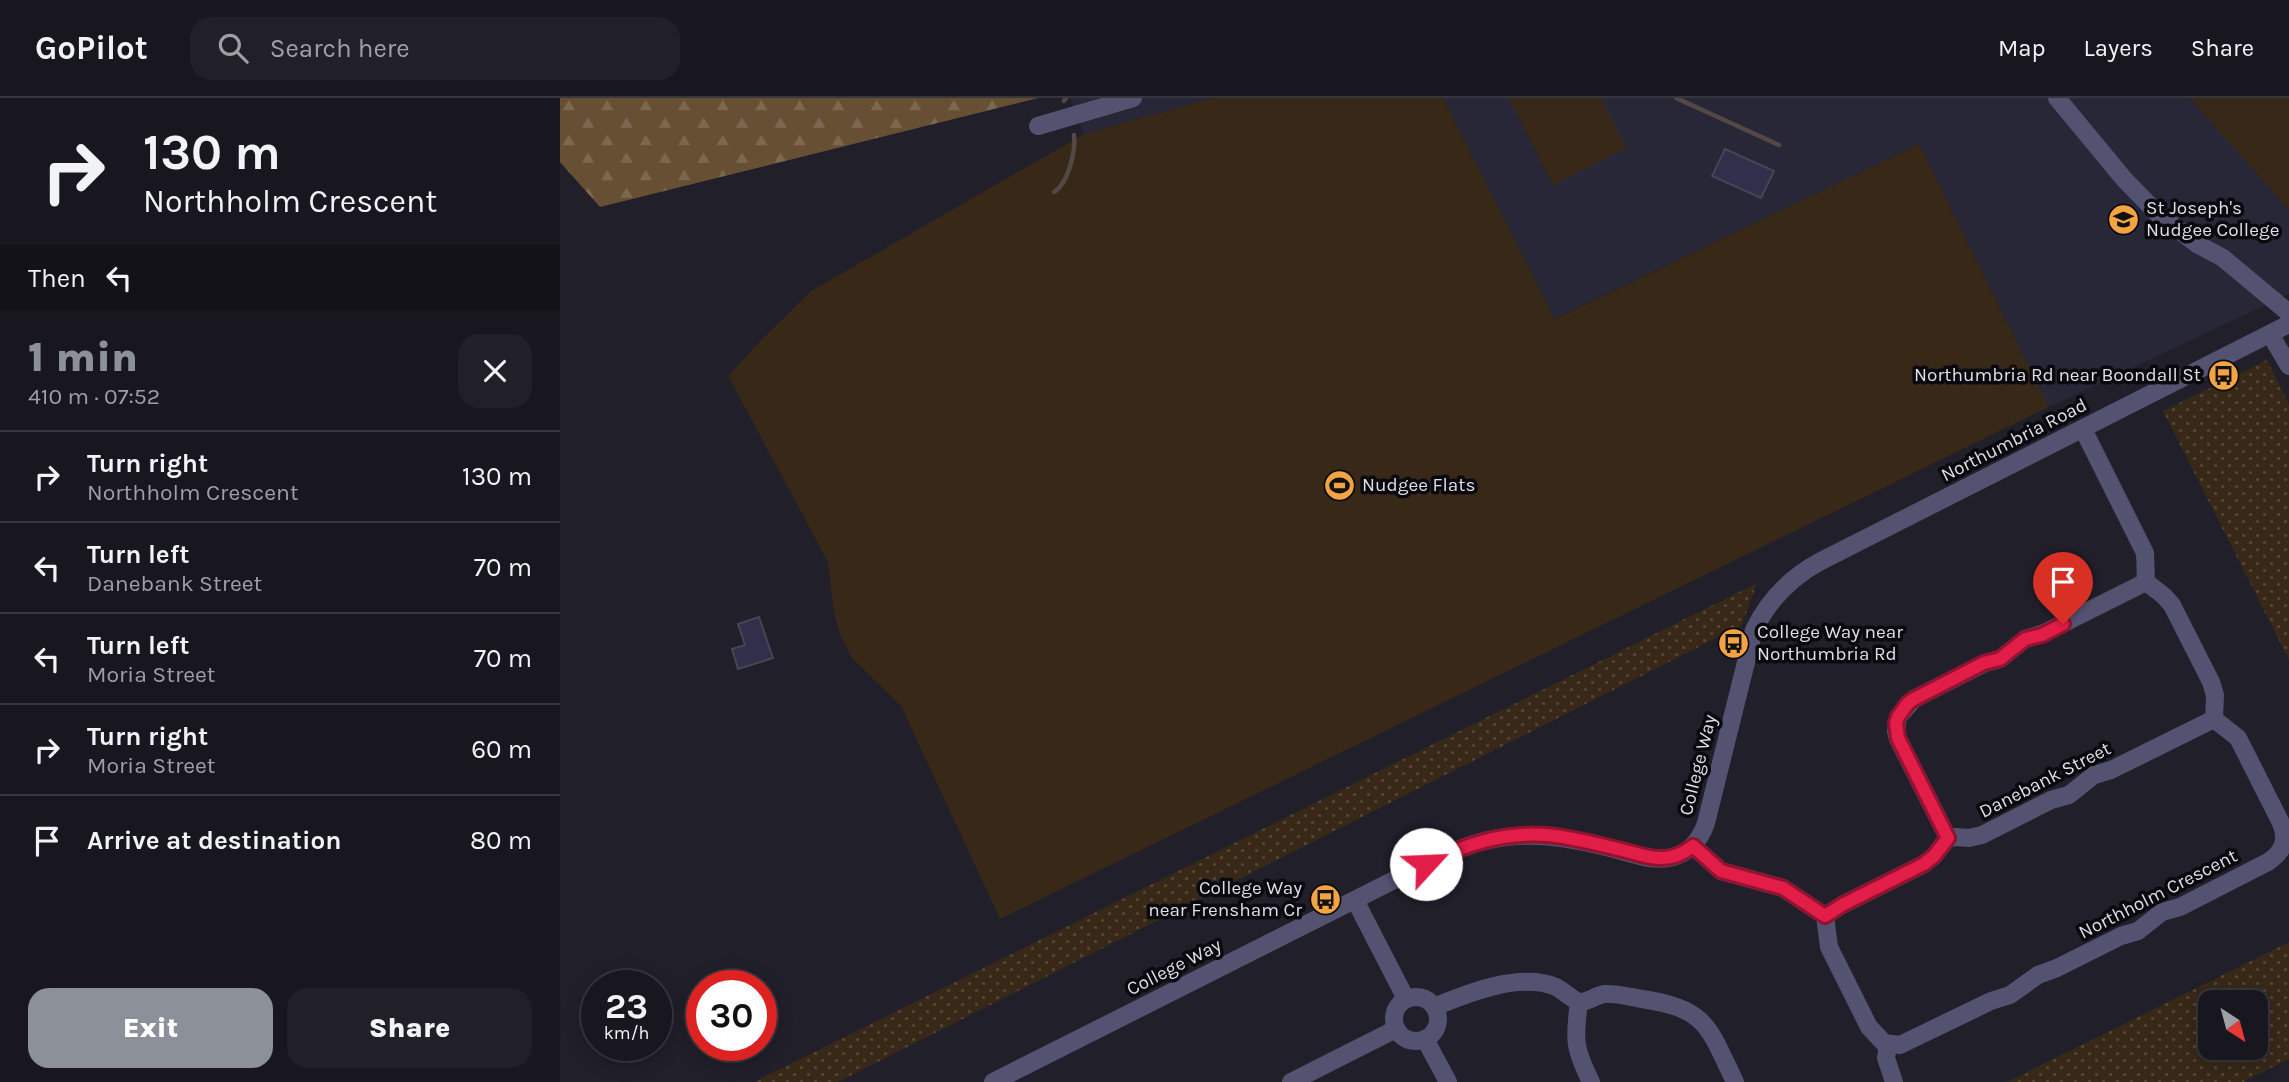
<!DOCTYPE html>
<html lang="en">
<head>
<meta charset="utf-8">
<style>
  :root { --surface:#181720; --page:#212029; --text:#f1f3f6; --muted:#9f9fa5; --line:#36363e; --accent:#8c9099 }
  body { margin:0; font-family:Karla,sans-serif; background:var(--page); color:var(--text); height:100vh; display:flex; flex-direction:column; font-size:26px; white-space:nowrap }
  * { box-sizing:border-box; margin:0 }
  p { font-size:23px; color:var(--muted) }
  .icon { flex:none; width:38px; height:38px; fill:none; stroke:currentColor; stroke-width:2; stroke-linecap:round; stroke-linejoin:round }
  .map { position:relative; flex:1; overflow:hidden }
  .side { display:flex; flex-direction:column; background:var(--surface); width:560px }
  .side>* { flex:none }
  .banner { background:#181720; color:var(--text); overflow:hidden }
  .needle { width:46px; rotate:144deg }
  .controls { position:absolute; left:1638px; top:892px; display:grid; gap:14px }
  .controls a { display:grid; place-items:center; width:70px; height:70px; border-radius:14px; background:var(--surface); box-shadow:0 4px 18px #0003,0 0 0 2px var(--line); font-size:35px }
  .speed { position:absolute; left:21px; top:872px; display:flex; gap:14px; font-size:35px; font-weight:700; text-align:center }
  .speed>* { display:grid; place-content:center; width:91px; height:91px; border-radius:50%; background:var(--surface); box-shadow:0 4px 18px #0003,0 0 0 2px var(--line); line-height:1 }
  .speed small { font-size:18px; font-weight:400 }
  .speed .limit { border:10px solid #d22; background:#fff; color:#111 }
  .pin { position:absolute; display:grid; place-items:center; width:60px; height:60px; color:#fff; margin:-72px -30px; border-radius:50% 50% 50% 0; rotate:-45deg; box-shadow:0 0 7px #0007 }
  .pin .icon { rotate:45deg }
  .me { position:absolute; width:77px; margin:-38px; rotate:65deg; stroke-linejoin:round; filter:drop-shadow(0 0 5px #0008) }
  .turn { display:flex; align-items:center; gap:24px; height:147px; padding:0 28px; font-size:32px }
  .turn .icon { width:91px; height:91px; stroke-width:2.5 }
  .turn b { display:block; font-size:49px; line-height:60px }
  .then { display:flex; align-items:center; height:66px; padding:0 28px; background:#0003; gap:14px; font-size:26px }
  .round { display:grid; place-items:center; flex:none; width:74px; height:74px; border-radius:21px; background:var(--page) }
  .overview { display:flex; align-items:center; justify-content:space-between; height:119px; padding:0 28px }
  h1 { font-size:42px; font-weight:800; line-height:52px; color:var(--accent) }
  .primary-button { display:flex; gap:14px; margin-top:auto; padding:14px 28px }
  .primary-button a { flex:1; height:80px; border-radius:21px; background:var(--accent); color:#fff; font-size:28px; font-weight:800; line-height:80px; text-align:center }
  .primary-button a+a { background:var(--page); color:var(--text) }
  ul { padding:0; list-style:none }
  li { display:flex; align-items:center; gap:21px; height:91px; padding:0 28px; border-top:2px solid var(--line) }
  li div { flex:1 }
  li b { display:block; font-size:26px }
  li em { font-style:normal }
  header { display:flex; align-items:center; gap:42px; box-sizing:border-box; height:98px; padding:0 35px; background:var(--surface); border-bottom:2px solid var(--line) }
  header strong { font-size:33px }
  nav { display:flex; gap:38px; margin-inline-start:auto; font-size:24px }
  .search { width:490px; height:63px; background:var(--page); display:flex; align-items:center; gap:18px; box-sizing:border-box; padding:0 24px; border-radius:21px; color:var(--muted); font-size:26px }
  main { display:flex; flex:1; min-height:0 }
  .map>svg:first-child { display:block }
  .built { fill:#282737 }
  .forest { fill:url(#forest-firs) }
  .park { fill:url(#park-dots); fill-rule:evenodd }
  .pitch { fill:#372818 }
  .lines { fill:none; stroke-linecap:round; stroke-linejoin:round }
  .stream { stroke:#534845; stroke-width:4.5 }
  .building { fill:#322f4d; stroke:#464551; stroke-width:2 }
  .minor { stroke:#545271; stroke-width:18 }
  .route-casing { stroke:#92132f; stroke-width:18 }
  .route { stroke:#e11d48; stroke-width:12 }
  .labels { text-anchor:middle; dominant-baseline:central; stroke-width:7; stroke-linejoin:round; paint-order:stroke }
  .poi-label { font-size:19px; fill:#dfdfe6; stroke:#0a090e; text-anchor:start }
  .street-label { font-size:19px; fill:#dfdfe6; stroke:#0a090e }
</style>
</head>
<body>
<header>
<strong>GoPilot</strong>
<div class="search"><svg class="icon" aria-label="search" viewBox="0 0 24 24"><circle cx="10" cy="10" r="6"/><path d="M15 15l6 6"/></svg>Search here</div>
<nav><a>Map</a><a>Layers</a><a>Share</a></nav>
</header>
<main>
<section class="side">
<div class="banner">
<div class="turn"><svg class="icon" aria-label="right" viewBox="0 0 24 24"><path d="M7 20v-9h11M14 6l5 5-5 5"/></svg><div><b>130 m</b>Northholm Crescent</div></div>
<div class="then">Then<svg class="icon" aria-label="left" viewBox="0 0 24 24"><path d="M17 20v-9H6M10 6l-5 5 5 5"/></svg></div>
</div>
<div class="overview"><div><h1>1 min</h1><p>410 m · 07:52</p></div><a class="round"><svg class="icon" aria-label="close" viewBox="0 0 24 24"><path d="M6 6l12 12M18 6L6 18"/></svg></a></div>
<ul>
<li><svg class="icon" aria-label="right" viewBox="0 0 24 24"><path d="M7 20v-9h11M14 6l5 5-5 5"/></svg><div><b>Turn right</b><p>Northholm Crescent</p></div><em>130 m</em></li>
<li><svg class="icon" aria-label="left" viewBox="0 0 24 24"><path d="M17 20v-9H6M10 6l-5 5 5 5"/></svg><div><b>Turn left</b><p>Danebank Street</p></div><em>70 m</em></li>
<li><svg class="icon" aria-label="left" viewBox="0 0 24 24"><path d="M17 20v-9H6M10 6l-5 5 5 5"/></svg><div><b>Turn left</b><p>Moria Street</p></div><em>70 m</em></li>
<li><svg class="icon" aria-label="right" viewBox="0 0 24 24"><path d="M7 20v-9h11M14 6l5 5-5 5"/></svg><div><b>Turn right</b><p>Moria Street</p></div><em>60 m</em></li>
<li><svg class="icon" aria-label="arrive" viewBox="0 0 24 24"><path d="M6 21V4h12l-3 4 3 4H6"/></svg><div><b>Arrive at destination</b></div><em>80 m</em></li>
</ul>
<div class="primary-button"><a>Exit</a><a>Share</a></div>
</section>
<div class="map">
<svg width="1729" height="984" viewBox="0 0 1729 984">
  <defs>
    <pattern id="forest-firs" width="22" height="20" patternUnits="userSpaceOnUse" patternTransform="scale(1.75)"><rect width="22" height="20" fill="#674f33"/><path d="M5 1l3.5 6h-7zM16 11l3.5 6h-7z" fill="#7c6851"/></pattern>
    <pattern id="park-dots" width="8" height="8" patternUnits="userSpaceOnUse" patternTransform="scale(1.75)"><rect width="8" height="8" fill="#372818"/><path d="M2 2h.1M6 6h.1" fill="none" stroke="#54473a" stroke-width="1.8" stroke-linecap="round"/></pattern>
  </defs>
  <rect width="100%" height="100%" fill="#201f2a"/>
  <g class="built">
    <path d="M510 0H653L524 36Z"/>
    <path d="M883 0H1729V196L1489 309 1359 46 994 221Z"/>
  </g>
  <path class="forest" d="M0 0H478L40 109 0 64Z"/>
  <g class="park">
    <path d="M1707 262 1729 306V562L1603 313Z"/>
    <path d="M1197 485 1182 527 278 984H194Z"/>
    <path d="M1729 844V961L1683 984H1447ZM1650 905H1696V950H1650Z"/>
  </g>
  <g class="pitch">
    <path d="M653 0H883L995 221 1359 46 1489 309 440 821 341 608 292 560 280 536 274 514 268 464 168 278 202 241 251 193 524 36Z"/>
    <path d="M949 0H1041L1066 50 993 87Z"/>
    <path d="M1630 0H1729V112Z"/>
  </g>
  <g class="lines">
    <g class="stream">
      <path d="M1116 0 1219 47"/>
      <path d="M504 3 506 0"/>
      <path d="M494 94C508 86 516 53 514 37"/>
    </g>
  </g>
  <g class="building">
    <path d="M1165 51 1214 73 1201 100 1152 78Z"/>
    <path d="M199 519 213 560 178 571 172 551 185 547 178 526Z"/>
  </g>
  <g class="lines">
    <g class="minor">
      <path d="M1497 0 1564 81 1599 117 1637 146 1663 160 1729 215"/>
      <path d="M478 28 573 0"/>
      <path d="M1710 236 1729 268"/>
      <path d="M1388 740 1338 641 1336 633 1338 619 1354 601 1425 565 1440 561 1465 541 1482 536 1586 484"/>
      <path d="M1133 748 1161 773 1223 790 1265 818 1269 849 1309 929 1324 945 1340 947 1431 903 1450 897 1478 877 1497 870 1561 838 1578 833 1602 814 1620 809 1708 764C1723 754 1728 742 1721 725L1678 640 1654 621 1655 597 1651 584 1612 507 1604 498 1586 484 1585 455 1523 331"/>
      <path d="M795 802 846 901"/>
      <path d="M1265 818 1282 807 1364 766 1374 758 1388 740 1396 739 1409 740 1422 737 1491 702 1509 697 1534 677 1551 672 1654 621"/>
      <circle cx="856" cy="921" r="22"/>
      <path d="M1019 904C1014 942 1014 950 1031 984"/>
      <path d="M874 909C908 895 960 874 996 889 1004 893 1010 900 1019 904 1028 904 1035 898 1044 896 1056 895 1070 899 1082 901 1147 911 1148 928 1175 984"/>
      <path d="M865 941 888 984"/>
      <path d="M1328 947 1326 960 1334 984"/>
      <path d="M433 984 846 776C882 758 916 740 957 738 988 736 1016 742 1046 749 1065 753 1090 764 1109 760 1128 756 1140 743 1146 725L1194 532C1209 501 1231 479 1261 463L1729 226"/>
      <path d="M731 984 836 931"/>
    </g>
  </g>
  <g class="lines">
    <defs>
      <path id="route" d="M866 766C904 747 942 734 986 737 1013 739 1040 747 1066 753 1078 756 1091 761 1103 760 1114 760 1124 755 1133 748L1161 773 1223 790 1265 818 1282 807 1364 766 1374 758 1388 740 1338 640 1336 625 1338 619 1348 605 1354 601 1424 565 1440 561 1465 541 1482 537 1503 526"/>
    </defs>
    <use href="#route" class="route-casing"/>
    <use href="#route" class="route"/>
  </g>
  <defs>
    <symbol id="school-disc" viewBox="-11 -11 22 22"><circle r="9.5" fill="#f3a442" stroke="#0a090e"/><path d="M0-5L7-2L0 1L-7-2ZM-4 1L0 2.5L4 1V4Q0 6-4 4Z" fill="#111"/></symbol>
    <symbol id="bus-disc" viewBox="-11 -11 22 22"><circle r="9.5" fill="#f3a442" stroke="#0a090e"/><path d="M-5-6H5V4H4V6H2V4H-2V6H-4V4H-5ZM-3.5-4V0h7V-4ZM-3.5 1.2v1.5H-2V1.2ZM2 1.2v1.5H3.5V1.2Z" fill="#111"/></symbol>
    <symbol id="stadium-disc" viewBox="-11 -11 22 22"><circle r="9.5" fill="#f3a442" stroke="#0a090e"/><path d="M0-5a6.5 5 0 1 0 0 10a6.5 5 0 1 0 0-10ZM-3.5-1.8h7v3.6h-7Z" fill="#111"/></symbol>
  </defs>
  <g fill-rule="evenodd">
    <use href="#school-disc" x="1546" y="104" width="35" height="35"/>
    <use href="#bus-disc" x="1646" y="260" width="35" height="35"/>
    <use href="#stadium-disc" x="762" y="370" width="35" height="35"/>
    <use href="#bus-disc" x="1156" y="528" width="35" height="35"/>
    <use href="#bus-disc" x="748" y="784" width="35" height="35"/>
  </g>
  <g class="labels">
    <g class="poi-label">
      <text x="1586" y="110">St Joseph's<tspan x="1586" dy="22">Nudgee College</tspan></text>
      <text x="1641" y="277" text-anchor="end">Northumbria Rd near Boondall St</text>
      <text x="802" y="387">Nudgee Flats</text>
      <text x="1197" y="534">College Way near<tspan x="1197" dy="22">Northumbria Rd</tspan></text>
      <text x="742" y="790" text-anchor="end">College Way<tspan x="742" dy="22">near Frensham Cr</tspan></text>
    </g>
    <g class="street-label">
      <text transform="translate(1454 342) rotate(-27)">Northumbria Road</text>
      <text transform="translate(1138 667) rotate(-76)">College Way</text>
      <text transform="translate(1485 682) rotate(-27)">Danebank Street</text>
      <text transform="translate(1598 796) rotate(-27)">Northholm Crescent</text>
      <text transform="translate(614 869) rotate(-27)">College Way</text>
    </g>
  </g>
</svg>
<div class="controls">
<a><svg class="needle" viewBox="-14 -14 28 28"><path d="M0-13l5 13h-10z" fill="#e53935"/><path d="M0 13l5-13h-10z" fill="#9f9fa5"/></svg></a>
</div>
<div class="speed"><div>23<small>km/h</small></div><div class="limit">30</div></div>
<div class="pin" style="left:1503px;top:526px;background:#d93025"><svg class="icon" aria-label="arrive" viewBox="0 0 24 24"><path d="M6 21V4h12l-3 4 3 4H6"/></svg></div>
<svg class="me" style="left:866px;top:766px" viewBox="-20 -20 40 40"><circle r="19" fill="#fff"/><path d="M0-13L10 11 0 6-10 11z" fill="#e11d48"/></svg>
</div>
</main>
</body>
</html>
